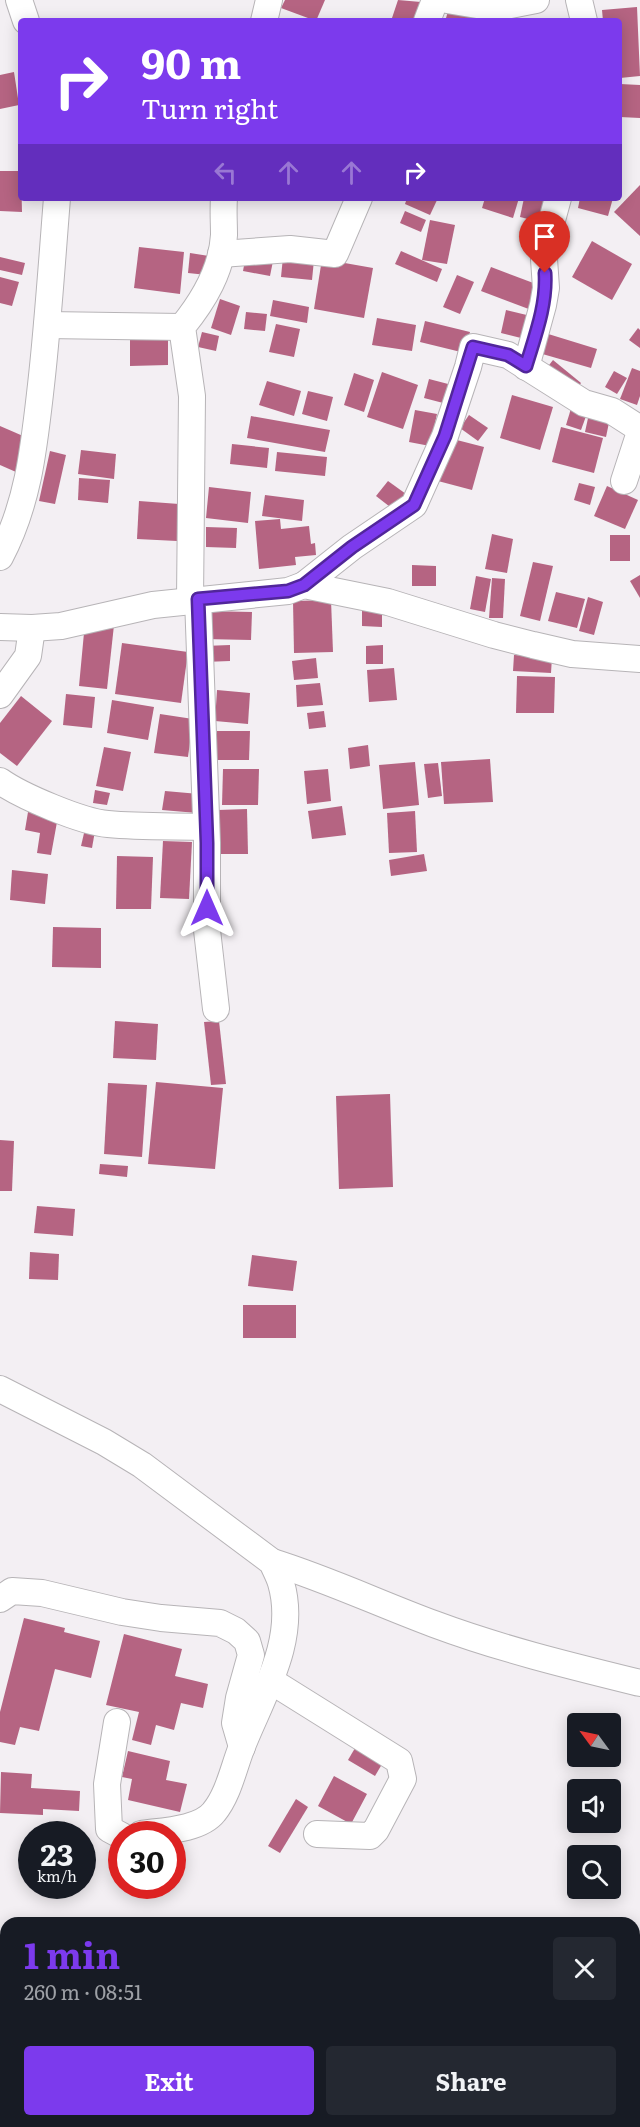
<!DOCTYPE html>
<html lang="en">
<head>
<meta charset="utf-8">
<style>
  :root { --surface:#171b24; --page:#242831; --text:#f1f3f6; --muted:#9ea1a6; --accent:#7c3aed }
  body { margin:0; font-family:Literata,serif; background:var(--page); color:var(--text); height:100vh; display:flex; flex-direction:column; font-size:22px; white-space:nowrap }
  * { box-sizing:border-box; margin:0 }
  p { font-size:20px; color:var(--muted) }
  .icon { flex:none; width:33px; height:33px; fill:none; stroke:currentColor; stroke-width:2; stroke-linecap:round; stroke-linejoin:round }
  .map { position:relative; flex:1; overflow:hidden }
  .details { position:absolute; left:0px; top:1917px; width:640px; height:210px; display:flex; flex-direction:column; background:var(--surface); border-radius:18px 18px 0 0; box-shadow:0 3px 15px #0003 }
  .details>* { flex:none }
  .guide { position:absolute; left:18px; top:18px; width:604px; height:183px; border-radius:6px; box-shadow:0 3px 15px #0003; background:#7c3aed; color:#fff; overflow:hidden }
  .needle { width:39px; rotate:303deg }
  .buttons { position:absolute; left:567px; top:1713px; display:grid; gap:12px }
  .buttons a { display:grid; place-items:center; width:54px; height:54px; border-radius:6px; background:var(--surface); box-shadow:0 3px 15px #0003; font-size:30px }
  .speed { position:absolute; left:18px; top:1821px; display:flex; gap:12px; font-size:30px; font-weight:700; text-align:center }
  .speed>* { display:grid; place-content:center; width:78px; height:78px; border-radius:50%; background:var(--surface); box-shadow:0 3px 15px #0003; line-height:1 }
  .speed small { font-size:15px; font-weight:400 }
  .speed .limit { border:9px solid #d22; background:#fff; color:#111 }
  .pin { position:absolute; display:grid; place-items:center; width:51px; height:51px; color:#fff; margin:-62px -26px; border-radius:50% 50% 50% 0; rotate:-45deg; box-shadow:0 0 6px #0007 }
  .pin .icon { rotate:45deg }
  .me { position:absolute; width:66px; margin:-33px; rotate:0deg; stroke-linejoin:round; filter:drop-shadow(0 0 4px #0008) }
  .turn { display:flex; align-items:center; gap:21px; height:126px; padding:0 24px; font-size:27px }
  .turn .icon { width:78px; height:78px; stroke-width:2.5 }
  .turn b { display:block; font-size:42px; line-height:51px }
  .lanes { display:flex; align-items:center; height:57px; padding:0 24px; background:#0003; justify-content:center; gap:30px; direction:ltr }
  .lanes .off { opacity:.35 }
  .round { display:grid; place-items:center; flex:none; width:63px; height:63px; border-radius:6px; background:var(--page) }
  .headline { display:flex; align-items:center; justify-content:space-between; height:102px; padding:0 24px }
  h1 { font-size:36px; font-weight:700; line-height:45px; color:var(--accent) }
  .action { display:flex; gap:12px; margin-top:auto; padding:12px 24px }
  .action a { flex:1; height:69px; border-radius:6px; background:var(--accent); color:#fff; font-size:24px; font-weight:700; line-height:69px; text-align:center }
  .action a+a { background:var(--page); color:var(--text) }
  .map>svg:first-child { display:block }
  .building { fill:#b56482 }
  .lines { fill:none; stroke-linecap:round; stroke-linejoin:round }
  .minor-casing { stroke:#b7b4b7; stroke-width:28 }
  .highway-casing { stroke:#943d35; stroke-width:36 }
  .minor { stroke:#fff; stroke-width:26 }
  .highway { stroke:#dc584b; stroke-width:33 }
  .route-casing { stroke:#51269a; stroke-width:15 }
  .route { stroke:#7c3aed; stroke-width:10 }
</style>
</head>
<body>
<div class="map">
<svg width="640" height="2127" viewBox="0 0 640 2127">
  <rect width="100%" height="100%" fill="#f3eff3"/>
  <g class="building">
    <path d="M285 0H325L316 21 281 8Z"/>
    <path d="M398 0 421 2 415 21H391Z"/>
    <path d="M637 7 640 76 620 78V21H603L602 10Z"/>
    <path d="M449 8 478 17 476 21H457L446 18Z"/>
    <path d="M14 72 19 105 0 109V75Z"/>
    <path d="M620 84 640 85V118L620 117Z"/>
    <path d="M0 171H21L22 212 0 211Z"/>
    <path d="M640 185V236L614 212Z"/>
    <path d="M407 198H438L430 215 405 204Z"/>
    <path d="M485 198H519L513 218 482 208Z"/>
    <path d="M524 198H548V224L520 217Z"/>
    <path d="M580 198H613L608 216 578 208Z"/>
    <path d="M405 211 426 220 421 232 400 223Z"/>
    <path d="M430 220 455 225 447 264 422 260Z"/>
    <path d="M592 241 632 264 612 300 572 277Z"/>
    <path d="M139 247 184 252 180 294 134 288Z"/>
    <path d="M401 251 442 269 437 282 395 264Z"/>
    <path d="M190 253 209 256 207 275 188 273Z"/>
    <path d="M246 255 273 261 270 276 243 271Z"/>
    <path d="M0 257 25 263 22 275 0 270Z"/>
    <path d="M283 257 314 260 312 280 281 277Z"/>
    <path d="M322 259 373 268 364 318 314 309Z"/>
    <path d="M491 267 544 287 534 311 481 291Z"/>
    <path d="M457 275 474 282 460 314 443 307Z"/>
    <path d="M0 277 19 282 12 306 0 303Z"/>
    <path d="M220 299 240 306 231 335 211 328Z"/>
    <path d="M273 300 309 307 307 323 270 316Z"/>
    <path d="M506 310 535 317 529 340 501 333Z"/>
    <path d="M246 312 267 314 265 331 244 329Z"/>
    <path d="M377 318 416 325 412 351 372 345Z"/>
    <path d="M425 321 470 332 465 353 420 342Z"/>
    <path d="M276 324 300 329 294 357 269 352Z"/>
    <path d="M638 328 640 330V348L629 340Z"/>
    <path d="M130 329H168V365L130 366Z"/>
    <path d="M202 332 219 336 216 351 198 347Z"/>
    <path d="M545 333 597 349 591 368 539 353Z"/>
    <path d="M553 360 581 383 575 392 546 369Z"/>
    <path d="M632 368 640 371V396L637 405 620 399Z"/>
    <path d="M614 371 627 378 617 394 605 387Z"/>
    <path d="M382 372 418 385 403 429 367 417Z"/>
    <path d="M354 373 374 380 364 412 344 405Z"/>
    <path d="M429 379 452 385 447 404 424 398Z"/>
    <path d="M267 381 301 391 294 416 259 405Z"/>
    <path d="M308 391 333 397 327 421 302 414Z"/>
    <path d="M512 395 553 407 540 450 500 438Z"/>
    <path d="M573 402 589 408 581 430 566 425Z"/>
    <path d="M590 409 611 413 606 437 585 432Z"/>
    <path d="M415 410 437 414 430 446 409 442Z"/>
    <path d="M469 415 488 428 478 441 460 428Z"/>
    <path d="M251 416 330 430 325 452 247 438Z"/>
    <path d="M0 426 30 439 16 472 0 465Z"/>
    <path d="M561 427 603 438 594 473 552 462Z"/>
    <path d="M449 438 484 447 472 490 438 481Z"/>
    <path d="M232 444 269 448 267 468 230 464Z"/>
    <path d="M81 450 116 454 114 479 78 474Z"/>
    <path d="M50 451 66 455 55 504 39 501Z"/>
    <path d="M277 452 327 457 325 476 275 471Z"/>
    <path d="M79 478 110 480 108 503 78 500Z"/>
    <path d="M388 481 406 494 394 510 376 496Z"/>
    <path d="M579 483 595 487 590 505 574 500Z"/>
    <path d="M607 486 638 500 625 529 594 516Z"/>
    <path d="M209 487 251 492 248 523 206 518Z"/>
    <path d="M265 495 304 500 302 521 262 516Z"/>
    <path d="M139 501 179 504 177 541 137 539Z"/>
    <path d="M280 519 281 529 309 526 311 544 315 543 316 555 295 557 296 565 259 569 255 521Z"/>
    <path d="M206 527 237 528 236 548 206 547Z"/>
    <path d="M492 534 513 539 507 573 485 569Z"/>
    <rect x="610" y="535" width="20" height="26"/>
    <path d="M533 562 553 566 540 621 520 616Z"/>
    <path d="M412 565 436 566V586H412Z"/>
    <path d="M640 575V598L630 581Z"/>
    <path d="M476 576 491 579 485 612 470 609Z"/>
    <path d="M492 578 505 579 503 618H489Z"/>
    <path d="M556 592 585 599 577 628 548 621Z"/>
    <path d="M588 597 603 602 594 635 579 631Z"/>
    <path d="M331 600 333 652 294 653 293 601Z"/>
    <path d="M362 610 382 611V627L362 626Z"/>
    <path d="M205 611 252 612 251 640 204 639Z"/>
    <path d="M85 622 114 625 107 689 79 686Z"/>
    <path d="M122 643 188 652 181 703 115 694Z"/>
    <path d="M230 645V661L204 662V646Z"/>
    <path d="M383 645V664H366V646Z"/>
    <path d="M514 655 552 657 551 673 513 671Z"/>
    <path d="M316 658 318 678 294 680 292 661Z"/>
    <path d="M394 668 397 700 369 702 367 670Z"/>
    <path d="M517 676 555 677 554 713H516Z"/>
    <path d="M320 683 323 705 297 707 296 685Z"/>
    <path d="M217 690 250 693 248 724 215 721Z"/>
    <path d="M66 694 95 697 92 728 63 725Z"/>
    <path d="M21 696 52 721 17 766 0 753V723Z"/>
    <path d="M112 700 154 707 148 740 107 733Z"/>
    <path d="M324 711 326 727 309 729 307 713Z"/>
    <path d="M160 714 193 719 188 757 154 753Z"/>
    <path d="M217 731H250L249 760H217Z"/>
    <path d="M368 745 370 766 350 769 348 748Z"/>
    <path d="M104 747 131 752 123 791 96 786Z"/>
    <path d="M490 759 493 802 444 804 441 762Z"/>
    <path d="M415 762 419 805 383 809 379 765Z"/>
    <path d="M438 763 442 796 428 798 424 764Z"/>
    <path d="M223 769H259L258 805H222Z"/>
    <path d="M328 769 331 801 307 804 304 771Z"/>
    <path d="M95 790 110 793 107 805 93 803Z"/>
    <path d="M165 791 199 794 197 813 162 810Z"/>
    <path d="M29 806 59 811 51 855 37 853 40 833 25 830Z"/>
    <path d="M342 806 346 835 312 839 308 811Z"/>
    <path d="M247 809 248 854H218V810Z"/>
    <path d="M415 811 417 852 389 853 387 813Z"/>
    <path d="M85 829 95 831 92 848 81 846Z"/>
    <path d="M163 841 192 842 189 899 160 898Z"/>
    <path d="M424 854 427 871 391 876 389 860Z"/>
    <path d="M117 856 153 857 151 909H116Z"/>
    <path d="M12 870 48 874 45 904 10 900Z"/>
    <path d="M53 927 101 928V968L52 967Z"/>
    <path d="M115 1021 158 1024 156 1060 113 1058Z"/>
    <path d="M219 1021 226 1084 211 1085 204 1022Z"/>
    <path d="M156 1082 223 1088 215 1169 148 1164Z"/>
    <path d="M108 1083 147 1085 142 1157 104 1154Z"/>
    <path d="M390 1094 393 1187 339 1189 336 1096Z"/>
    <path d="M0 1140 14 1141 12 1191H0Z"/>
    <path d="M100 1164 128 1166 127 1177 99 1174Z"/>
    <path d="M37 1206 75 1209 73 1236 34 1233Z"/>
    <path d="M30 1252 59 1254 58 1280 29 1279Z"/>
    <path d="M252 1255 297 1261 293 1291 248 1286Z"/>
    <rect x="243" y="1305" width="53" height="33"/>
    <path d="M24 1618 65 1628 64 1632 100 1641 91 1678 55 1669 39 1731 20 1727 15 1745 0 1742V1712Z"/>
    <path d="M124 1634 182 1649 175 1676 208 1684 203 1708 181 1703 174 1730 156 1725 151 1745 132 1740 139 1712 106 1705Z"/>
    <path d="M358 1743 385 1759 375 1776 348 1760Z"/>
    <path d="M128 1751 170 1761 166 1780 187 1784 180 1812 128 1800 132 1779 122 1777Z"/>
    <path d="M1 1772 32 1774 31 1788 80 1791 79 1811 43 1809V1815L0 1813Z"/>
    <path d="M334 1776 367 1794 351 1824 318 1806Z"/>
    <path d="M296 1799 308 1807 280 1853 268 1846Z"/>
  </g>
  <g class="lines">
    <defs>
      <g id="minor">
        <path d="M19 0 26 21"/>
        <path d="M447 0 495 8 536 0"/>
        <path d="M579 0 584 21"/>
        <path d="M264 21 269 0"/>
        <path d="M427 21 435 0"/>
        <path d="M221 254 290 249 335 254 359 198"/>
        <path d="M47 325 182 327"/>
        <path d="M526 367 543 305 546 288 544 259 549 231 558 198"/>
        <path d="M624 481 640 432"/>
        <path d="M0 557C29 502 34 446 41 385 48 323 52 260 57 198"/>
        <path d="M304 585 352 547 414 505 445 436 468 367 473 347 508 355 584 403 612 411 640 429"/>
        <path d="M198 599 207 843V930L216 1009"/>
        <path d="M190 600 192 396 182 327C204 300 222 270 224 235 224 223 223 210 224 198"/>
        <path d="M0 627 32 628 61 626 153 605 288 591 304 585 388 602 494 635 533 645 572 654 640 659"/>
        <path d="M0 695 28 656 32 628"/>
        <path d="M0 781C21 796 82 822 108 824 140 827 173 826 206 827"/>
        <path d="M0 1389 104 1442 142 1465 272 1562C275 1569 279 1576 281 1583 298 1641 261 1697 241 1749 233 1770 228 1795 214 1812 200 1830 161 1831 141 1834"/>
        <path d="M272 1562C327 1579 380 1604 434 1624 501 1649 571 1666 640 1683"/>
        <path d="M0 1599 12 1591 42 1593 122 1612 161 1618 220 1623 236 1631 247 1641 251 1655 239 1698 235 1723 242 1747"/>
        <path d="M271 1681 399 1761 403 1779 376 1830 370 1836 317 1834"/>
        <path d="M117 1722 107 1784 109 1829 122 1836"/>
      </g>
      <g id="highway">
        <path d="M0 1963H6"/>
        <path d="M634 1994H640"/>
        <path d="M0 2030H6"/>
        <path d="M634 2061 640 2062"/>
      </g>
    </defs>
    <use href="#minor" class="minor-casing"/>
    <use href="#highway" class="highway-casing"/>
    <use href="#minor" class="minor"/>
    <use href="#highway" class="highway"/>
  </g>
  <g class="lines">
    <defs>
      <path id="route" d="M207 908V843L198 599 288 591 304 585 352 547 414 505 445 436 473 347 508 355 526 366C535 336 547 305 545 273"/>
    </defs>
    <use href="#route" class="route-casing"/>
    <use href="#route" class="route"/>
  </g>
</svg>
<div class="buttons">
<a><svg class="needle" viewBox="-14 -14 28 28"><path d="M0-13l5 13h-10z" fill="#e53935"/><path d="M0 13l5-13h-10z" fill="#9ea1a6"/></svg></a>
<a><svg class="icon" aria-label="sound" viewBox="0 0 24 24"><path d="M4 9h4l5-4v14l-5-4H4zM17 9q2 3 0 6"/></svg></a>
<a><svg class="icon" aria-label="search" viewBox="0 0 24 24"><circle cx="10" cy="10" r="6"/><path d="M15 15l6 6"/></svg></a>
</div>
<div class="speed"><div>23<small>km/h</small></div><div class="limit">30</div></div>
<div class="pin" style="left:545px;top:273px;background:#d93025"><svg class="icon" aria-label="arrive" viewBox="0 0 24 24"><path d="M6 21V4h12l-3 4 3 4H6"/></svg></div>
<svg class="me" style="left:207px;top:908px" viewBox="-20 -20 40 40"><path d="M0-17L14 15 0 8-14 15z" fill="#7c3aed" stroke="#fff" stroke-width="4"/></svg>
<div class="guide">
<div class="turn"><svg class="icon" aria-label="right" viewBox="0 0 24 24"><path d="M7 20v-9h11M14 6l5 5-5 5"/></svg><div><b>90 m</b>Turn right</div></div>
<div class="lanes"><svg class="icon off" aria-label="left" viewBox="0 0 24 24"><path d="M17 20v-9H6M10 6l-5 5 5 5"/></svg><svg class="icon off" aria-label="ahead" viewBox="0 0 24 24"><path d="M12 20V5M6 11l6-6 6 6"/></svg><svg class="icon off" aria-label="ahead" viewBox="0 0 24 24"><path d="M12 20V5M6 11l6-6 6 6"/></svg><svg class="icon" aria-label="right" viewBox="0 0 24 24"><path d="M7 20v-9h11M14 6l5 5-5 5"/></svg></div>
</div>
<section class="details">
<div class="headline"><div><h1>1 min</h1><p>260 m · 08:51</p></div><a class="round"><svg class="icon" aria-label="close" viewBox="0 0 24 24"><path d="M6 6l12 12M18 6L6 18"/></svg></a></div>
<div class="action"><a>Exit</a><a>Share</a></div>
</section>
</div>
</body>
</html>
